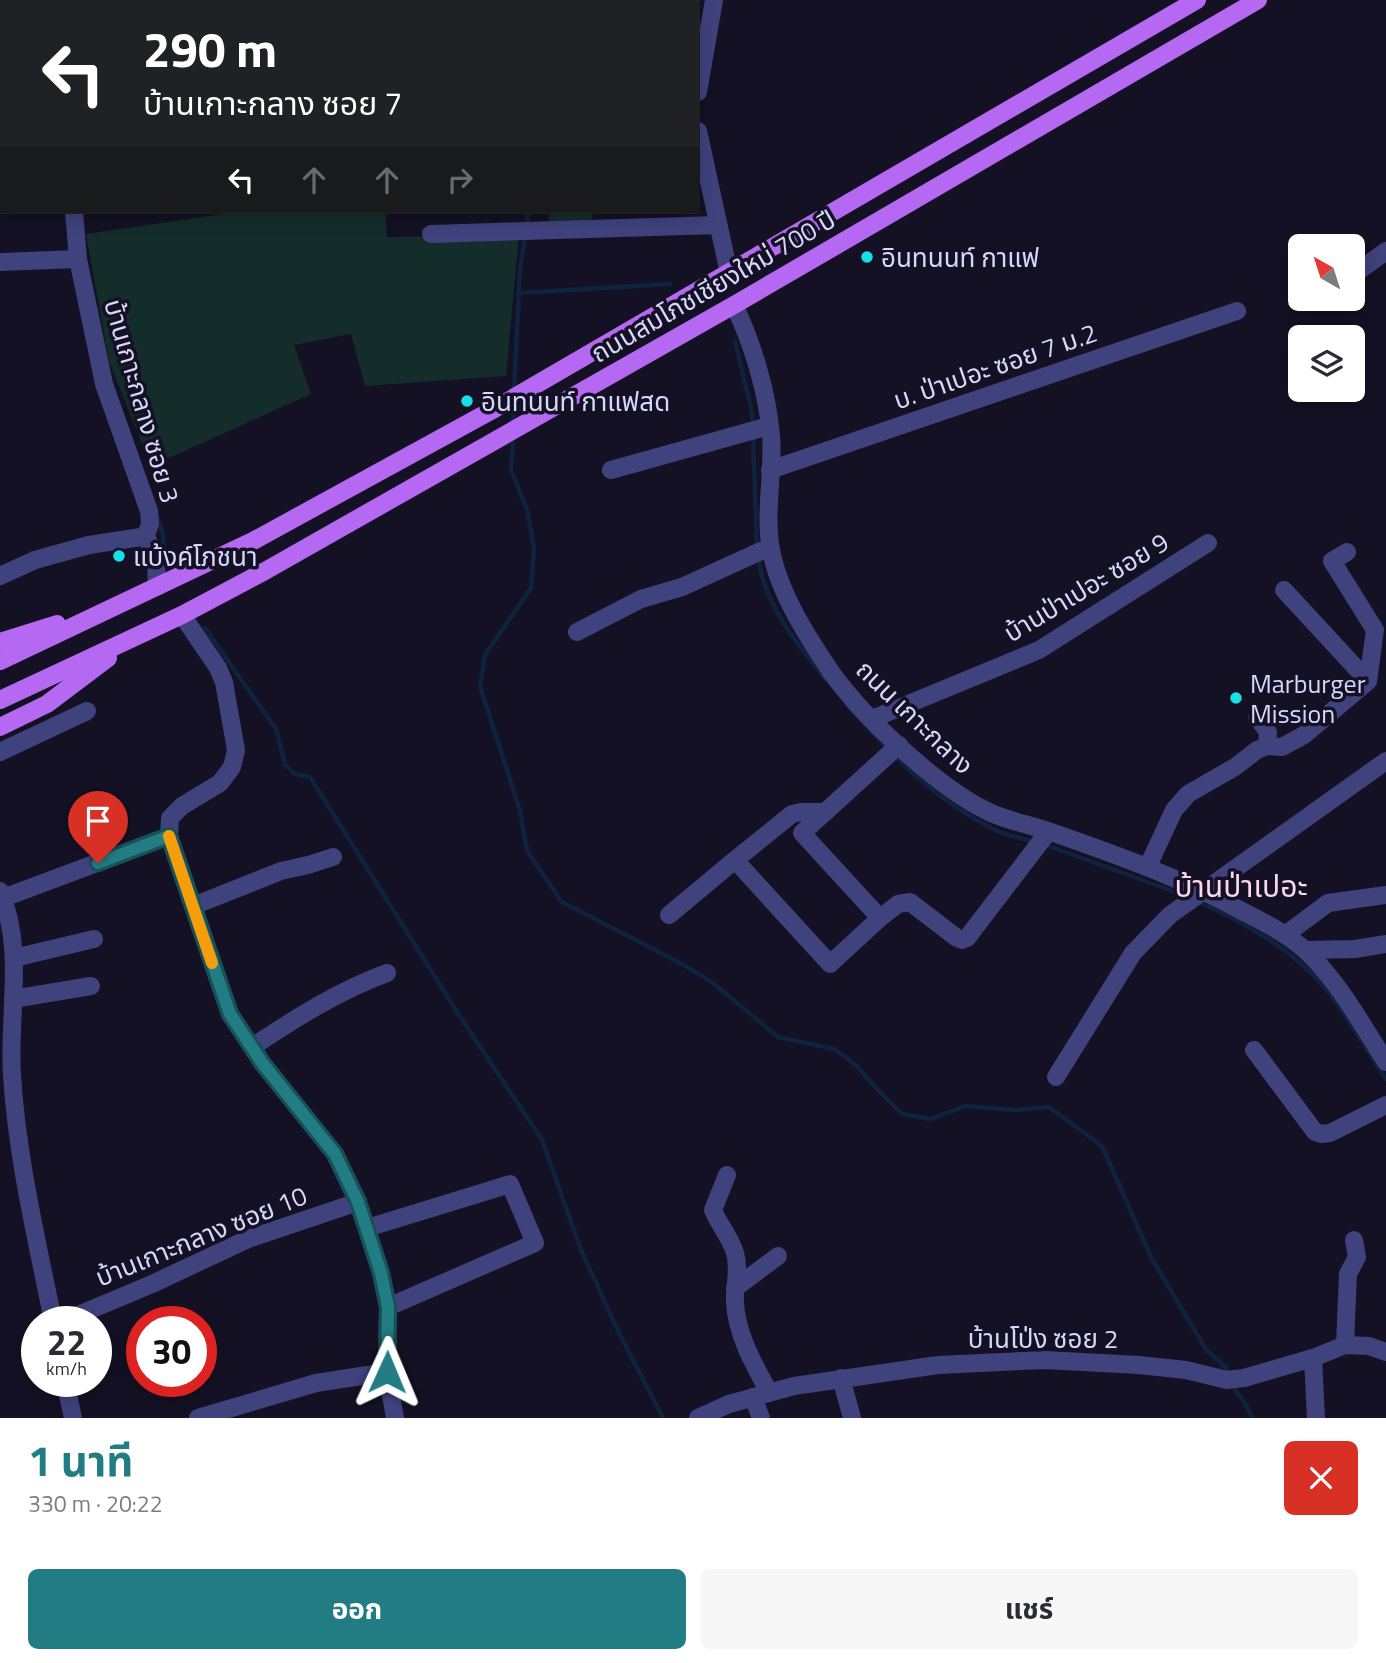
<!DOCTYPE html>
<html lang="th">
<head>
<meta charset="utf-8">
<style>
  :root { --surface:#fff; --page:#f7f7f7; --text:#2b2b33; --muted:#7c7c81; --accent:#227c84 }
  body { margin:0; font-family:"Titillium Web","Noto Sans Thai",sans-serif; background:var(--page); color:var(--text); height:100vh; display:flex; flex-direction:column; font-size:26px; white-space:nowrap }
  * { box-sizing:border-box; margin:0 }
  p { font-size:23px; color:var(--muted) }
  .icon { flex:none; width:38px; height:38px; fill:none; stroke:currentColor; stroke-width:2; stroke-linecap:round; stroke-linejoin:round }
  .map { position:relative; height:1418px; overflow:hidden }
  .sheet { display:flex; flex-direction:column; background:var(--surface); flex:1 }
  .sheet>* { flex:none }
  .hud { position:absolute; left:0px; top:0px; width:700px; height:214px; box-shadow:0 4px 18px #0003; background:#202124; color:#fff; overflow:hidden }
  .needle { width:46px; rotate:321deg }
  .buttons { position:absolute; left:1288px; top:234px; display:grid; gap:14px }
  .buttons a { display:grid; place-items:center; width:77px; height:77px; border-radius:10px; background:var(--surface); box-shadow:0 4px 18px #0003; font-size:35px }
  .speed { position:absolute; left:21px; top:1306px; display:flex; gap:14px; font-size:35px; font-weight:700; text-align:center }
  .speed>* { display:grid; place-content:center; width:91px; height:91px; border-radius:50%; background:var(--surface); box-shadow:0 4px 18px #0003; line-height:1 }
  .speed small { font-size:18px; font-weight:400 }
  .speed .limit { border:10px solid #d22; background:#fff; color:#111 }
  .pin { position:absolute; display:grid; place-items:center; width:60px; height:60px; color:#fff; margin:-72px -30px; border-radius:50% 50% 50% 0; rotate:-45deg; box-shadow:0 0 7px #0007 }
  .pin .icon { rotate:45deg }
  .me { position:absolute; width:77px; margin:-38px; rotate:1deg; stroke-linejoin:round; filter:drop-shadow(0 0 5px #0008) }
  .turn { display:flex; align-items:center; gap:24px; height:147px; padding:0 28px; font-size:32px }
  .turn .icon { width:91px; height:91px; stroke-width:2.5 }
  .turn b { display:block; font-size:49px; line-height:60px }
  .lanes { display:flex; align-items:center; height:66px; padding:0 28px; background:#0003; justify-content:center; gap:35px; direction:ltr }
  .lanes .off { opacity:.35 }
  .round { display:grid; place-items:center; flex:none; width:74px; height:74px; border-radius:10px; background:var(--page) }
  .head { display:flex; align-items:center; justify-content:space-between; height:119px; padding:0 28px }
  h1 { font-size:42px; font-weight:700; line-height:52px; color:var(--accent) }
  .action { display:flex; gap:14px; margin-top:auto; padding:14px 28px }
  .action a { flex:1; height:80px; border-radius:10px; background:var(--accent); color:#fff; font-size:28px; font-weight:700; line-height:80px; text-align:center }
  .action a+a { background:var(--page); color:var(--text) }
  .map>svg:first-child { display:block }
  .green { fill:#142d2a }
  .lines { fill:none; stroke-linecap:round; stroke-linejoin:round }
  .stream { stroke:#0f233e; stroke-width:4.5 }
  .minor { stroke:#40427e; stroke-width:18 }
  .major { stroke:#b568f1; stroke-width:18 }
  .route-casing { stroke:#165156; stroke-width:18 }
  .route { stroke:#227c84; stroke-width:12 }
  .slow { stroke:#f59e0b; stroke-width:12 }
  .poi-dot { fill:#16e0e8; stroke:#131123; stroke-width:2.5 }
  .labels { text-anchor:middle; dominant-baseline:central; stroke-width:7; stroke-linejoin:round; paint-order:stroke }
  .poi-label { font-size:26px; fill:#d8d6fb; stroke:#131123; text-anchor:start }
  .street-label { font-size:26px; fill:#d8d6fb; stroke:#131123 }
  .quarter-label { font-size:30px; fill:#fbd8f1; stroke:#131123 }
</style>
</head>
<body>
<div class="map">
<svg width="1386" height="1418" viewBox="0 0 1386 1418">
  <rect width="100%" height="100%" fill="#131123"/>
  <g class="green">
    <path d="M213 0H557L558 2H212Z"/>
    <path d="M237 212H385L387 237 519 235 506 376 365 386 351 334 294 345 311 394 151 466 109 361 86 234Z"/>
    <path d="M550 212H592L593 222H548Z"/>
  </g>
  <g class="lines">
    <g class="stream">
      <path d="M451 0 453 2"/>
      <path d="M527 228 528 212"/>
      <path d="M519 293 670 284"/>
      <path d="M735 341 752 412 753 426"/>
      <path d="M514 392 520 269 525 236"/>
      <path d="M513 423 514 404"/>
      <path d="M513 435 511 470 527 510 534 547 531 588 485 655 480 686 520 811 527 851 562 902 684 965 713 983 778 1037 834 1049 844 1056 858 1067 874 1086 902 1114 931 1119 965 1106 1015 1110 1049 1107 1102 1146 1151 1257 1205 1348 1227 1369 1229 1375"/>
      <path d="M753 435 757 548"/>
      <path d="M157 516 163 534 164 557"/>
      <path d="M758 557C764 604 797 644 826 679"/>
      <path d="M205 628 276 729 285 764 294 774 310 777 457 1012 542 1140 581 1250 619 1333 663 1418"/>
      <path d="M847 705 889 750"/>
      <path d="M895 756C924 786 960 812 997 831 1009 836 1022 838 1034 842"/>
      <path d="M1043 844 1186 896"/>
      <path d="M1197 901C1243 922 1293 949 1326 989 1348 1016 1366 1050 1386 1079"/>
      <path d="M1232 1383C1237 1396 1249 1405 1252 1418"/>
    </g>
    <g class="minor">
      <path d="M79 2V0"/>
      <path d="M698 92 714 0"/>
      <path d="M698 131 729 273"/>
      <path d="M431 234 718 225"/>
      <path d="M0 262 78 259"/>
      <path d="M1353 275 1386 251"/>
      <path d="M734 305C753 344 767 392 771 435 774 473 764 512 771 550 779 593 807 636 831 672 864 718 938 788 989 812 1008 821 1031 825 1051 832 1117 855 1181 878 1242 911 1265 923 1288 934 1307 952 1339 982 1362 1025 1386 1062"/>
      <path d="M611 470 769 426"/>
      <path d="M770 470 1237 311"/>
      <path d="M146 535 156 565 157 587"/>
      <path d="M0 576 35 560 89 545 141 537 146 535 150 524 149 511 104 384 78 259 74 212"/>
      <path d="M1284 590 1368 681"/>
      <path d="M182 615 218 668 224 682 236 750 232 767 220 783 182 806 170 818 169 836 230 1014 263 1064 335 1154 358 1202 381 1273 388 1307 387 1372 395 1418"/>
      <path d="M577 632 641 599 682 587 761 551 771 550"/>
      <path d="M1257 717 1268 732 1267 746"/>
      <path d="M872 719 1039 650 1208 543"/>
      <path d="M0 752 87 711"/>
      <path d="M735 860 792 814 801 812H826"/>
      <path d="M1148 866 1174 810 1188 794 1235 767 1257 750 1267 746 1282 747 1304 735 1368 681 1375 630 1332 561 1347 552"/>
      <path d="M0 891C25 949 8 1014 12 1075 17 1158 37 1240 53 1321"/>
      <path d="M3 898 169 836"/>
      <path d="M193 906 281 871 308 865 333 857"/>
      <path d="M669 915 735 860 830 964 880 918 802 833 899 745"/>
      <path d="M880 918 898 904 910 902 957 938 962 940 967 938 1048 832"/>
      <path d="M1285 935 1328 903 1386 895"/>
      <path d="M1306 950 1355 949 1386 944"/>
      <path d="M14 958 94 939"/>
      <path d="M13 999 91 986"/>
      <path d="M252 1047C296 1018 338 991 387 973"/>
      <path d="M1254 1050 1315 1132 1321 1134 1330 1133 1386 1105"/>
      <path d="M1056 1077 1133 953 1170 915 1386 761"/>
      <path d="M727 1175 713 1210C719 1225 731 1238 735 1253 740 1270 734 1285 735 1302 736 1333 754 1365 769 1392"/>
      <path d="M367 1228 510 1184 535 1243 388 1307"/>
      <path d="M735 1288 778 1256"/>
      <path d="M64 1321 152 1284 248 1239 358 1202"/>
      <path d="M1345 1345 1348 1274 1357 1257 1354 1240"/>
      <path d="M1313 1358 1316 1418"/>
      <path d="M841 1378 852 1418"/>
      <path d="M65 1381 73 1418"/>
      <path d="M753 1397 761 1418"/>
      <path d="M198 1418 316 1383 387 1372"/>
      <path d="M698 1418 729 1404 794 1386 938 1365 1045 1360 1139 1365 1186 1370 1227 1380 1244 1378 1313 1358 1345 1345 1369 1346 1386 1352"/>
    </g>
    <g class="major">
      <path d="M0 642 57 624"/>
      <path d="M0 661 253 541 496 408 1197 0"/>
      <path d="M0 700 182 615 265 571 734 305 1258 0"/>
      <path d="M0 727 47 704 108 658"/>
    </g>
  </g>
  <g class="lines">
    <defs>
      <path id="route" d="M98 863 169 836 230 1014 263 1064 335 1154 358 1202 381 1273 388 1307 387 1372"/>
    </defs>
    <use href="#route" class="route-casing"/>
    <use href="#route" class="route"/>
    <path class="slow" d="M169 836 212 963"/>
  </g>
  <g class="poi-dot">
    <circle cx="867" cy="257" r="7"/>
    <circle cx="467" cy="401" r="7"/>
    <circle cx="119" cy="556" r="7"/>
    <circle cx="1236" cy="698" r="7"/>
  </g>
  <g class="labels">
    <g class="poi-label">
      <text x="881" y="257">อินทนนท์ กาแฟ</text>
      <text x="481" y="401">อินทนนท์ กาแฟสด</text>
      <text x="133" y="556">แบ้งค์โภชนา</text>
      <text x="1250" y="683">Marburger<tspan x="1250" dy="30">Mission</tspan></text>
    </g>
    <g class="street-label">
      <text transform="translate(713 286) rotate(-30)">ถนนสมโภชเชียงใหม่ 700 ปี</text>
      <text transform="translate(995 366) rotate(-19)">บ. ป่าเปอะ ซอย 7 ม.2</text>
      <text transform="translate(142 401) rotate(74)">บ้านเกาะกลาง ซอย 3</text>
      <text transform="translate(1086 587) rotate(-31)">บ้านป่าเปอะ ซอย 9</text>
      <text transform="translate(915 717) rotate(44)">ถนน เกาะกลาง</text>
      <text transform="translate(201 1236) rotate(-22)">บ้านเกาะกลาง ซอย 10</text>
      <text x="1043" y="1338">บ้านโป่ง ซอย 2</text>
    </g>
    <g class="quarter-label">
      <text x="1241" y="886">บ้านป่าเปอะ</text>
    </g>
  </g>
</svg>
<div class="buttons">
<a><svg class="needle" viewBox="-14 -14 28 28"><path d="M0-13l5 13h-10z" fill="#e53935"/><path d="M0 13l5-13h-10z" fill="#7c7c81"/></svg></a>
<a><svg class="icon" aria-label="layers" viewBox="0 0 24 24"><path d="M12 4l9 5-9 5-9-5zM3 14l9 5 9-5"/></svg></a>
</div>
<div class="speed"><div>22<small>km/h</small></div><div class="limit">30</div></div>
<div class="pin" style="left:98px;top:863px;background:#d93025"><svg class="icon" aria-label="arrive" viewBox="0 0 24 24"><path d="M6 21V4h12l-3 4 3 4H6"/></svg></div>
<svg class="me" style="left:387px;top:1372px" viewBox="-20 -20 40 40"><path d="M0-17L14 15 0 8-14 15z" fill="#227c84" stroke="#fff" stroke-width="4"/></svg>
<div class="hud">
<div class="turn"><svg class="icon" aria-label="left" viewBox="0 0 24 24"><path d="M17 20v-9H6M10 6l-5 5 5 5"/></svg><div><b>290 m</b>บ้านเกาะกลาง ซอย 7</div></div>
<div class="lanes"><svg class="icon" aria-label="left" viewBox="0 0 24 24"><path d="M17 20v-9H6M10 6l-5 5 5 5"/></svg><svg class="icon off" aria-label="ahead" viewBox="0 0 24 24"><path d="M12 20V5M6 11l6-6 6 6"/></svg><svg class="icon off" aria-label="ahead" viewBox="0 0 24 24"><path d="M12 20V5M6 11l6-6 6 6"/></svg><svg class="icon off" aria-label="right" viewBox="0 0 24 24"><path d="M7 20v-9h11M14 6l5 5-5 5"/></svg></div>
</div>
</div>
<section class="sheet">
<div class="head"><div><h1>1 นาที</h1><p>330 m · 20:22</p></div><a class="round" style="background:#d93025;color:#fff"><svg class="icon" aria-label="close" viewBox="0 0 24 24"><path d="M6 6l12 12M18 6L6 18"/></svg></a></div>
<div class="action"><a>ออก</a><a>แชร์</a></div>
</section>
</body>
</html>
